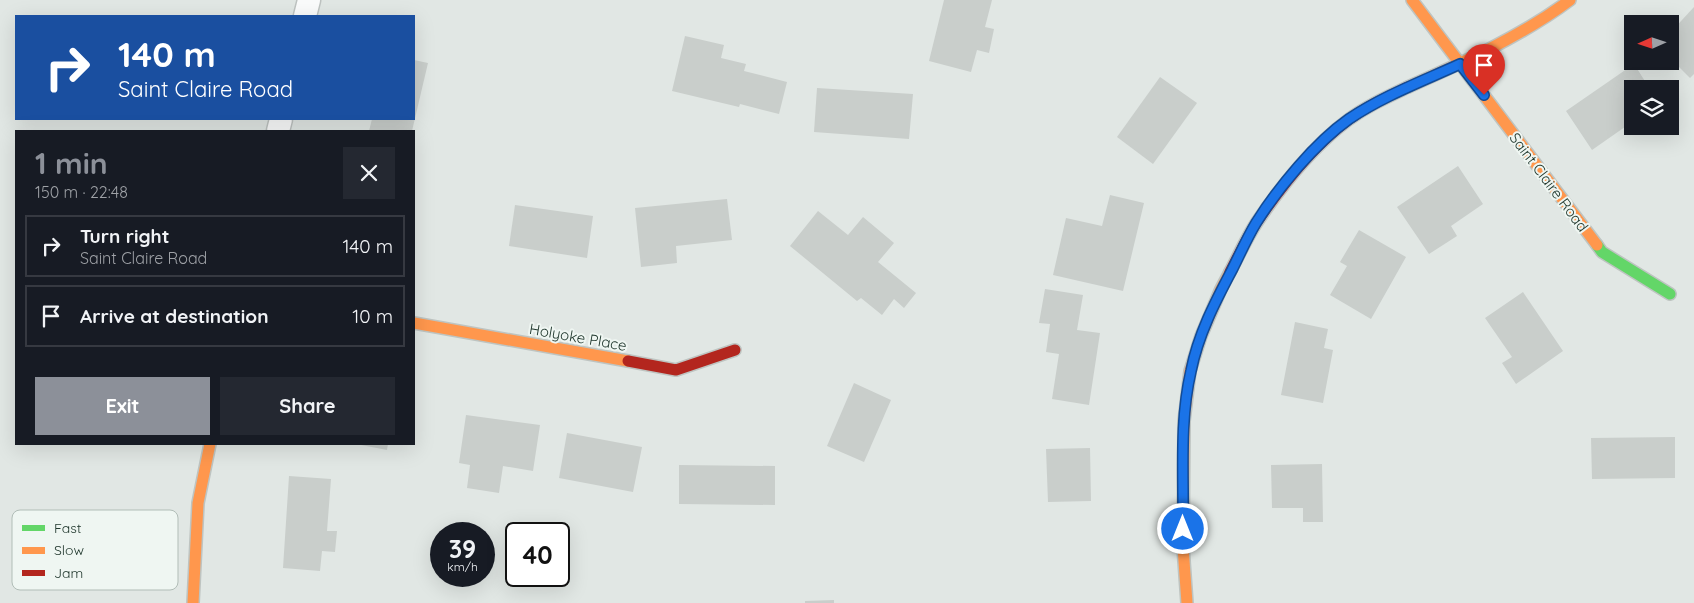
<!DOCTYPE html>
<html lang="en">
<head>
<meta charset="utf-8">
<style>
  :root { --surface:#171b24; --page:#242831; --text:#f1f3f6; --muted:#9ea1a6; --line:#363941; --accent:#8c9099 }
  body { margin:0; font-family:Quicksand,sans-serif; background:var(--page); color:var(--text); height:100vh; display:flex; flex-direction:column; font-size:19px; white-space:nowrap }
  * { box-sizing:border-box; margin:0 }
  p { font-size:16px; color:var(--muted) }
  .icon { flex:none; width:28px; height:28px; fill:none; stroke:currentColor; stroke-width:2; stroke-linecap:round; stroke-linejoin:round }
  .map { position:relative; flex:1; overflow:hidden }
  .sheet { position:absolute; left:15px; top:130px; width:400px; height:315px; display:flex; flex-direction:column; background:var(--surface); border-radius:0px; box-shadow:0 5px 20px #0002 }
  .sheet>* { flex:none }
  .guide { position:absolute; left:15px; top:15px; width:400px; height:105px; border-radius:0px; box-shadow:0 5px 20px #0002; background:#1a4fa0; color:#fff; overflow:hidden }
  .needle { width:32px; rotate:267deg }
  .buttons { position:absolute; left:1624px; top:15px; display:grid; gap:10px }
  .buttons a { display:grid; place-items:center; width:55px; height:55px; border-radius:0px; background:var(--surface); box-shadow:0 5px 20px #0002; font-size:25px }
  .speed { position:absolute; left:430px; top:522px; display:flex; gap:10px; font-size:25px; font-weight:700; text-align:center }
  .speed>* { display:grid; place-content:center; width:65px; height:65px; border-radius:50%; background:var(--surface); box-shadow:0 5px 20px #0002; line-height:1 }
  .speed small { font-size:12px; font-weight:400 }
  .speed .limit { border:2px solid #111; border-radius:8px; background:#fff; color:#111 }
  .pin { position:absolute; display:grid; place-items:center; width:42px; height:42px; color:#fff; margin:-51px -21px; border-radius:50% 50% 50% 0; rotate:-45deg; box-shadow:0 0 5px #0007 }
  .pin .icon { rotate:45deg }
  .me { position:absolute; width:55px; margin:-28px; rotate:0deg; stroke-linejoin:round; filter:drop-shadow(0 0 4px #0008) }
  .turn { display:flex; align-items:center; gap:18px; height:105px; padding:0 20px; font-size:22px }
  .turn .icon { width:65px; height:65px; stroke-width:2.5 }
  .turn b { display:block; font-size:35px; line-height:42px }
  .round { display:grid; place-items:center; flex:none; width:52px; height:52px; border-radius:0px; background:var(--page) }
  .headline { display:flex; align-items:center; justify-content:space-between; height:85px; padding:0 20px }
  h1 { font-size:30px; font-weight:800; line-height:38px; color:var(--accent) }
  .primary-button { display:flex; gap:10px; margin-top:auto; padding:10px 20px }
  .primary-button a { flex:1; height:58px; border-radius:0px; background:var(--accent); color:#fff; font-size:20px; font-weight:800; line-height:58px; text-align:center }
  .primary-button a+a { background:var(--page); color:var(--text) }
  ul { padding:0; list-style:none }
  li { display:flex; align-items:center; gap:15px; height:62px; margin:0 10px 8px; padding:0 10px; border:2px solid var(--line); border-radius:0px }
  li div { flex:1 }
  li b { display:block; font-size:19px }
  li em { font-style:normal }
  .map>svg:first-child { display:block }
  .building { fill:#c9cecb }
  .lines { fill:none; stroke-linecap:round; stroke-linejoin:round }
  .street-casing { stroke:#bec3c1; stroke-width:25 }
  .fast-casing { stroke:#bec4c1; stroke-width:14 }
  .slow-casing { stroke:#bec4c1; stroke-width:14 }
  .jam-casing { stroke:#bec4c1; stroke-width:14 }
  .street { stroke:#fafbfb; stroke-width:22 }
  .fast { stroke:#63d668; stroke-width:11 }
  .slow { stroke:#ff974d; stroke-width:11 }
  .jam { stroke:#b3261e; stroke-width:11 }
  .route-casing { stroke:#114b97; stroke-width:12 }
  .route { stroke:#1a73e8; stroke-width:9 }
  .labels { text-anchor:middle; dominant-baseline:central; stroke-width:4; stroke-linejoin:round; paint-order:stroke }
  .street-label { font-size:15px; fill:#21382e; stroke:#eff6f2 }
  .key { fill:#eff6f2; stroke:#b1bdb7; stroke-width:1 }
  .key-label { font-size:14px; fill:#21382e }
</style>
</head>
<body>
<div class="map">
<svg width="1694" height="603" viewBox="0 0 1694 603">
  <rect width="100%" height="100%" fill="#e1e7e4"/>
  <g class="building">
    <path d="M944 0H992L985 27 994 29 989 53 977 50 971 72 929 61Z"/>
    <path d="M1694 7V74L1690 78 1670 58V33Z"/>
    <path d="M685 36 724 45 721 58 746 64 744 71 787 82 779 114 740 104 739 107 672 91Z"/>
    <path d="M414 60 428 63 412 131H369L372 119H414Z"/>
    <path d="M1634 64 1650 89H1632V122L1592 150 1566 111Z"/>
    <path d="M1160 77 1197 103 1153 164 1117 137Z"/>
    <path d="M817 88 913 94 909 139 814 132Z"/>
    <path d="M1458 166 1483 204 1451 226 1457 236 1429 254 1397 207Z"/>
    <path d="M1110 195 1144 203 1123 291 1053 275 1066 218 1102 226Z"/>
    <path d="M727 199 732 240 676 246 677 263 641 267 635 208Z"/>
    <path d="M515 205 593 216 587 258 509 246Z"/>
    <path d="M818 211 848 235 863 217 894 243 878 262 916 293 904 308 894 299 882 315 861 298 857 301 790 246Z"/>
    <path d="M1359 230 1406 257 1371 319 1330 295 1347 266 1340 262Z"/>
    <path d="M1045 289 1083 295 1077 330 1100 333 1089 405 1052 399 1059 354 1046 352 1050 324 1039 323Z"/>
    <path d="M1523 292 1563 351 1516 384 1502 363 1512 357 1485 318Z"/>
    <path d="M1295 322 1328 329 1324 348 1333 350 1323 403 1281 395Z"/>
    <path d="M854 383 891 400 864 462 827 446Z"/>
    <path d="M466 415 540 425 533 471 503 466 499 493 467 488 470 465 459 463Z"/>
    <path d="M567 433 642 447 633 492 559 478Z"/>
    <path d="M1675 437V478L1592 479 1591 438Z"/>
    <path d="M356 444H388L387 450Z"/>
    <path d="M1090 448 1091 501 1048 502 1046 449Z"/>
    <path d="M1322 464 1323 522H1303V508H1272L1271 465Z"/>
    <path d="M679 465 775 466V505L679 504Z"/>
    <path d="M289 476 331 479 327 531H337L335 552 322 551 320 571 283 568Z"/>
    <path d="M834 600V603H805V601Z"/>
  </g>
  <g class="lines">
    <defs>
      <g id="street">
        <path d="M305 16 309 0"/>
        <path d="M278 131 281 119"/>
      </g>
      <path id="fast" d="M1597 245 1602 252 1670 294"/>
      <g id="slow">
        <path d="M1412 0 1597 245"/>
        <path d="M1408 87C1462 63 1522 36 1570 0"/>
        <path d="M414 323 628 361"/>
        <path d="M193 603 198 503 210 444"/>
        <path d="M1187 603 1183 547 1184 421 1190 371 1201 336 1221 289 1230 272"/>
      </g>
      <g id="jam">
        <path d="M1230 272C1239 255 1247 237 1257 222 1282 185 1312 147 1348 120 1367 106 1387 97 1408 87"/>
        <path d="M628 361 676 370 735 350"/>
      </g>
    </defs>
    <use href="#street" class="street-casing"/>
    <use href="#fast" class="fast-casing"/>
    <use href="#slow" class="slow-casing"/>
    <use href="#jam" class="jam-casing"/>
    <use href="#street" class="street"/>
    <use href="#fast" class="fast"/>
    <use href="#slow" class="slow"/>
    <use href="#jam" class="jam"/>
  </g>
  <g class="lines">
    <defs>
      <path id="route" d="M1183 529C1184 477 1179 422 1191 371 1198 335 1215 302 1232 270 1240 254 1247 238 1256 223 1278 188 1315 143 1349 119 1383 96 1423 81 1460 64L1484 95"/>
    </defs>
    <use href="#route" class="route-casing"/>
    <use href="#route" class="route"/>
  </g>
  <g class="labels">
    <g class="street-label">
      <text transform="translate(1549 182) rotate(53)">Saint Claire Road</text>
      <text transform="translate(578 337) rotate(10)">Holyoke Place</text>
    </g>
  </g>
  <rect x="12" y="510" width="166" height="80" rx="8" class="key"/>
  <rect x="22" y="525" width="23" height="6" fill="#63d668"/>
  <rect x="22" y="547" width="23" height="7" fill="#ff974d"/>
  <rect x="22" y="570" width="23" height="6" fill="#b3261e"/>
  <g class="key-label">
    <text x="54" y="533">Fast</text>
    <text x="54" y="555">Slow</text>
    <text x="54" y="578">Jam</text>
  </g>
</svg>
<div class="buttons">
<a><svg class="needle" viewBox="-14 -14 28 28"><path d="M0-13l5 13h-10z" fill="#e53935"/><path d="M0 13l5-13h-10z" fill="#9ea1a6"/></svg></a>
<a><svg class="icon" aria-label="layers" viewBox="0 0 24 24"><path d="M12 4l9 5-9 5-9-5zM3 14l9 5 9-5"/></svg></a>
</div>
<div class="speed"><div>39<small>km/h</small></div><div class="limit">40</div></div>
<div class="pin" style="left:1484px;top:95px;background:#d93025"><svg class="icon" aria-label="arrive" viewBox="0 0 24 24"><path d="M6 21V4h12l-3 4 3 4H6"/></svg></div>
<svg class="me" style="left:1183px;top:529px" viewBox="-20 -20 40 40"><circle r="17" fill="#1a73e8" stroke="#fff" stroke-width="3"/><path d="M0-11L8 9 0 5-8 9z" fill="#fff"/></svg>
<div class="guide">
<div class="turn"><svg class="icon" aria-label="right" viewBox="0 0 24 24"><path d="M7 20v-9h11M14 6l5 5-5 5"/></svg><div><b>140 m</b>Saint Claire Road</div></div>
</div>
<section class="sheet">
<div class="headline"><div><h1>1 min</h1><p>150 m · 22:48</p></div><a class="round"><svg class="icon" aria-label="close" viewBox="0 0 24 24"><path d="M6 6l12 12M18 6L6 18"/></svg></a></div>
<ul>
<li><svg class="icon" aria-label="right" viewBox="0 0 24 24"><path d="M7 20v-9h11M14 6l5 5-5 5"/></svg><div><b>Turn right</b><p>Saint Claire Road</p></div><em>140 m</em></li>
<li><svg class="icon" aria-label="arrive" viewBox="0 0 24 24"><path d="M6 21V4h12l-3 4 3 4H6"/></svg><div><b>Arrive at destination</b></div><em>10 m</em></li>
</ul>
<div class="primary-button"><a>Exit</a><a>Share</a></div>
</section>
</div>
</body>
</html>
